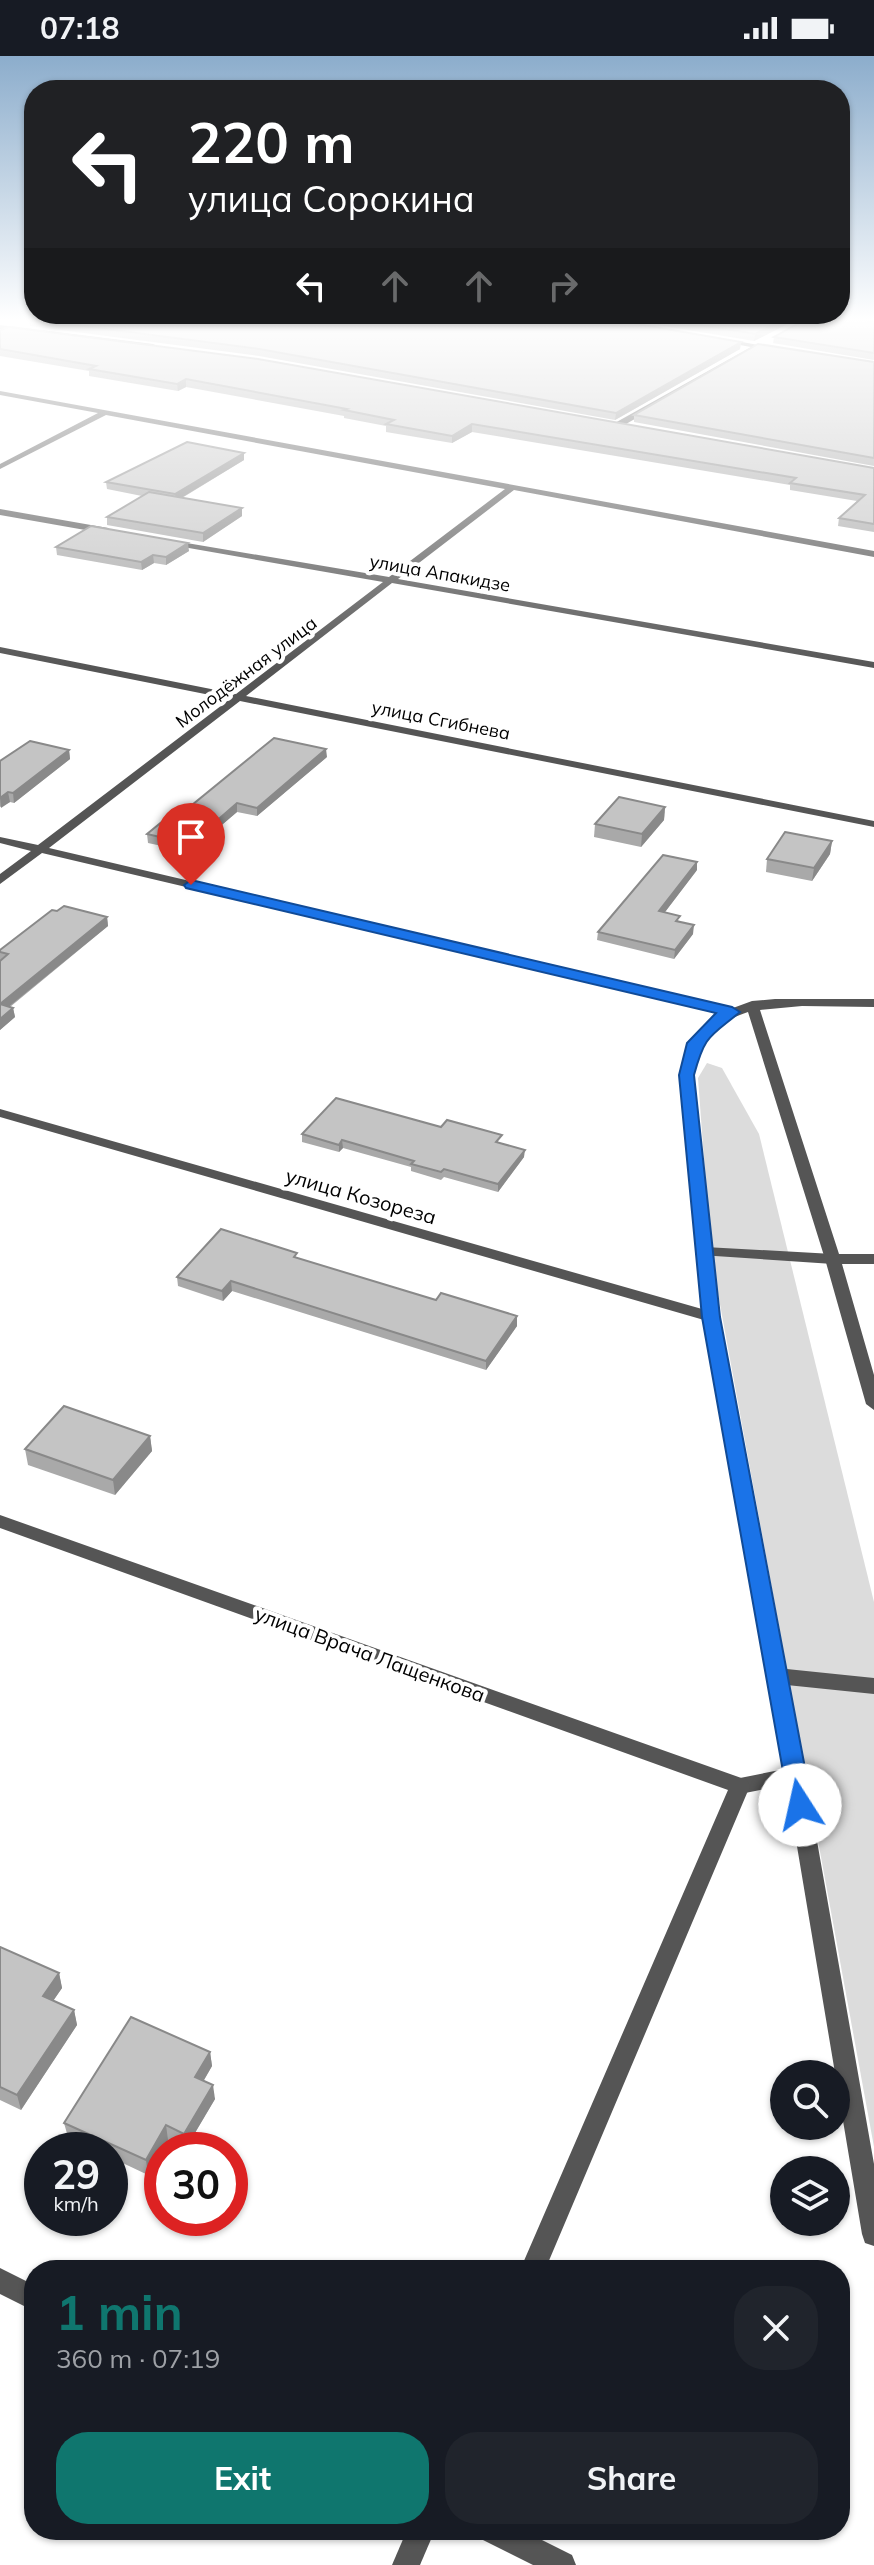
<!DOCTYPE html>
<html lang="en">
<head>
<meta charset="utf-8">
<style>
  :root { --surface:#171b24; --page:#20242c; --text:#f1f3f6; --muted:#9ea1a6; --accent:#0f766e }
  body { margin:0; font-family:Mulish,sans-serif; background:var(--page); color:var(--text); height:100vh; display:flex; flex-direction:column; font-size:30px; white-space:nowrap }
  * { box-sizing:border-box; margin:0 }
  p { font-size:26px; color:var(--muted) }
  .icon { flex:none; width:44px; height:44px; fill:none; stroke:currentColor; stroke-width:2; stroke-linecap:round; stroke-linejoin:round }
  .map { position:relative; flex:1; overflow:hidden }
  .drawer { position:absolute; left:24px; top:2204px; width:826px; height:280px; display:flex; flex-direction:column; background:var(--surface); border-radius:32px; box-shadow:0 2px 6px #0004 }
  .drawer>* { flex:none }
  .hud { position:absolute; left:24px; top:24px; width:826px; height:244px; border-radius:32px; box-shadow:0 2px 6px #0004; background:#202124; color:#fff; overflow:hidden }
  .controls { position:absolute; left:770px; top:2004px; display:grid; gap:16px }
  .controls a { display:grid; place-items:center; width:80px; height:80px; border-radius:50%; background:var(--surface); box-shadow:0 2px 6px #0004; font-size:40px }
  .speed { position:absolute; left:24px; top:2076px; display:flex; gap:16px; font-size:40px; font-weight:700; text-align:center }
  .speed>* { display:grid; place-content:center; width:104px; height:104px; border-radius:50%; background:var(--surface); box-shadow:0 2px 6px #0004; line-height:1 }
  .speed small { font-size:20px; font-weight:400 }
  .speed .limit { border:12px solid #d22; background:#fff; color:#111 }
  .pin { position:absolute; display:grid; place-items:center; width:68px; height:68px; color:#fff; margin:-82px -34px; border-radius:50% 50% 50% 0; rotate:-45deg; box-shadow:0 0 8px #0007 }
  .pin .icon { rotate:45deg }
  .me { position:absolute; width:88px; margin:-44px; rotate:350deg; stroke-linejoin:round; filter:drop-shadow(0 0 6px #0008) }
  .turn { display:flex; align-items:center; gap:28px; height:168px; padding:0 32px; font-size:36px }
  .turn .icon { width:104px; height:104px; stroke-width:2.5 }
  .turn b { display:block; font-size:56px; line-height:68px }
  .lanes { display:flex; align-items:center; height:76px; padding:0 32px; background:#0003; justify-content:center; gap:40px; direction:ltr }
  .lanes .off { opacity:.35 }
  .round { display:grid; place-items:center; flex:none; width:84px; height:84px; border-radius:32px; background:var(--page) }
  .headline { display:flex; align-items:center; justify-content:space-between; height:136px; padding:0 32px }
  h1 { font-size:48px; font-weight:700; line-height:60px; color:var(--accent) }
  .action { display:flex; gap:16px; margin-top:auto; padding:16px 32px }
  .action a { flex:1; height:92px; border-radius:32px; background:var(--accent); color:#fff; font-size:32px; font-weight:700; line-height:92px; text-align:center }
  .action a+a { background:var(--page); color:var(--text) }
  .status { display:flex; justify-content:space-between; align-items:center; height:56px; padding:0 40px; background:var(--surface); direction:ltr }
  .status svg { height:22px; fill:currentColor }
  .map>svg:first-child { display:block }
  .green { fill:#dcdcdc }
  .lines { fill:none; stroke-linecap:round; stroke-linejoin:round }
  .service { fill:#555; fill-rule:evenodd }
  .minor { fill:#555; fill-rule:evenodd }
  .wall { fill:#a9a9a9 }
  .shaded-wall { fill:#898989 }
  .building { fill:#c4c4c4; stroke:#898989; stroke-width:2 }
  .route { fill:#1a73e8; stroke:#114b97; stroke-width:2 }
  .labels { text-anchor:middle; dominant-baseline:central; stroke-width:8; stroke-linejoin:round; paint-order:stroke }
  .far-street-label { font-size:18px; fill:#000; stroke:#fff }
  .street-label { font-size:20px; fill:#000; stroke:#fff }
</style>
</head>
<body>
<div class="status"><b>07:18</b><svg viewBox="0 0 49 12"><path d="M0 12V9h3v3zM5 12V6h3v6zM10 12V3h3v9zM15 12V0h3v12zM26 1h20v11H26zM47 4h2v5h-2z"/></svg></div>
<div class="map">
<svg width="874" height="2509" viewBox="0 0 874 2509">
  <rect width="100%" height="100%" fill="#fff"/>
  <path class="green" d="M707 1007 722 1012 759 1078 874 1546V2091L711 1199 698 1022Z"/>
  <g class="lines">
    <g class="service">
      <path d="M705 1191 833 1198 841 1203 833 1208 700 1199 697 1196 700 1193Z"/>
      <path d="M777 1612 874 1622V1638L777 1628 770 1625 767 1620 770 1615Z"/>
      <path d="M795 1711 802 1713 805 1719 802 1725 795 1727 740 1738 733 1736 730 1730 733 1724 740 1722Z"/>
    </g>
    <g class="minor">
      <path d="M0 269 153 288 157 290 153 292 0 273Z"/>
      <path d="M720 282 780 293 776 295 759 292 619 372H613V368L751 291 718 285Z"/>
      <path d="M0 335 874 495V501L514 434 398 523 874 606V612L392 527 246 640 874 765V771L240 645 49 792 733 952 752 945 775 943H874V951L802 950 760 954 839 1198H874V1208H842L874 1319V1354L866 1348 825 1203 748 956C710 969 702 982 693 1019L719 1261 799 1683 874 2108V2190L865 2187 862 2178 779 1683 704 1264 0 1061V1053L702 1253 679 1019C687 988 692 975 720 957L42 797 0 828V818L31 795 0 787V781L38 789 230 643 0 597V591L236 638 383 526 166 488 162 485 163 483 389 521 505 433 106 359 0 413V408L98 357 0 339Z"/>
      <path d="M0 453 108 472 112 475 108 478 0 459Z"/>
      <path d="M0 1459 747 1724 750 1730 545 2214H520L728 1734 0 1472Z"/>
      <path d="M0 2212 34 2229V2255L0 2238Z"/>
      <path d="M407 2474H435L420 2509H392Z"/>
      <path d="M479 2474H522L572 2499 576 2509H533L483 2484Z"/>
    </g>
  </g>
  <g class="wall">
    <path d="M610 261H801L754 285Z"/>
    <path d="M29 263 741 286 740 293 615 364 259 300 30 270Z"/>
    <path d="M874 265V304L773 287 774 281Z"/>
    <path d="M0 274 874 412V476L838 470 839 462 857 445 790 434V429L472 376 452 387 386 376V370L344 362V360L186 331 178 335 89 320V315L0 300Z"/>
    <path d="M874 306V410L634 366V359Z"/>
    <path d="M244 397V404L182 442 242 460 203 486 107 469V461L142 440 107 433 106 426Z"/>
    <path d="M56 491 189 495 166 509 154 507 142 514 57 499Z"/>
    <path d="M69 694 70 703 14 747 10 746 0 751V705Z"/>
    <path d="M327 701 257 760 237 756 190 796 148 787 147 778 187 753Z"/>
    <path d="M665 751 664 764 641 791 594 781 595 768Z"/>
    <path d="M832 785 830 798 812 825 766 816 767 803Z"/>
    <path d="M697 814 664 857 679 865 693 878 674 903 597 884 598 876Z"/>
    <path d="M57 855 107 861 108 870 10 951 13 952 15 961 0 974V894Z"/>
    <path d="M302 1078 502 1087 501 1088 524 1101 498 1136 444 1121 441 1124 411 1115V1111L343 1092 339 1096 302 1086Z"/>
    <path d="M297 1202 436 1244 517 1260V1270L486 1314 232 1235 223 1245 178 1230 177 1221Z"/>
    <path d="M150 1380 152 1395 115 1439 28 1409 25 1393Z"/>
    <path d="M0 1891 59 1917 62 1932 53 1945 74 1954 77 1969 21 2054 0 2044Z"/>
    <path d="M210 1996 212 2010 204 2024 215 2043 186 2092 168 2084 148 2119 110 2101V2094H95L68 2081 64 2067Z"/>
  </g>
  <g class="shaded-wall">
    <path d="M789 261H801L754 285 755 278Z"/>
    <path d="M741 286 740 293 615 364 616 357Z"/>
    <path d="M186 323V331L178 335 177 328Z"/>
    <path d="M472 368V376L452 387V380Z"/>
    <path d="M244 397V404L176 445 175 438Z"/>
    <path d="M242 452V460L203 486V477Z"/>
    <path d="M188 487 189 495 166 509V501Z"/>
    <path d="M153 499 154 507 142 514 141 506Z"/>
    <path d="M326 693 327 701 257 760V752Z"/>
    <path d="M69 694 70 703 14 747 13 737Z"/>
    <path d="M8 736 10 746 1 752 0 742Z"/>
    <path d="M237 747V756L190 796V788Z"/>
    <path d="M665 751 664 764 641 791 642 778Z"/>
    <path d="M832 785 830 798 812 825 814 812Z"/>
    <path d="M697 806V814L659 864V855Z"/>
    <path d="M107 861 108 870 1 957 0 948Z"/>
    <path d="M694 869 693 878 674 903 675 894Z"/>
    <path d="M13 952 15 961 0 974V963Z"/>
    <path d="M342 1084 343 1092 339 1096V1089Z"/>
    <path d="M525 1094 524 1101 498 1136V1128Z"/>
    <path d="M231 1225 232 1235 223 1245 222 1235Z"/>
    <path d="M517 1260V1270L486 1314V1305Z"/>
    <path d="M150 1380 152 1395 115 1439 113 1424Z"/>
    <path d="M59 1917 62 1932 46 1955 43 1940Z"/>
    <path d="M74 1954 77 1969 21 2054 17 2039Z"/>
    <path d="M210 1996 212 2010 197 2036 195 2021Z"/>
    <path d="M213 2029 215 2043 186 2092 184 2078Z"/>
    <path d="M166 2069 168 2084 148 2119 146 2104Z"/>
  </g>
  <g class="building">
    <path d="M35 261H597L741 286 616 357 259 293 29 263Z"/>
    <path d="M650 261H789L755 278Z"/>
    <path d="M810 261H841L874 265V297L774 281Z"/>
    <path d="M9 271 258 303 874 412V468L839 462 865 439 790 427 796 422 472 368 452 380 386 368 394 364 344 354 347 353 186 323 177 328 89 313 96 310 0 293V274Z"/>
    <path d="M758 288 874 306V402L634 359Z"/>
    <path d="M187 386 244 397 175 438 106 426Z"/>
    <path d="M149 436 242 452 203 477 107 461Z"/>
    <path d="M91 470 188 487 166 501 153 499 141 506 56 491Z"/>
    <path d="M274 682 326 693 257 752 237 747 190 788 147 778 174 756 187 753Z"/>
    <path d="M30 685 69 694 13 737 8 736 0 742V705Z"/>
    <path d="M619 741 665 751 642 778 595 768Z"/>
    <path d="M785 776 832 785 814 812 767 803Z"/>
    <path d="M663 799 697 806 659 855 680 860 676 865 694 869 675 894 598 876Z"/>
    <path d="M64 850 107 861 0 948V905L8 898 0 896V894L52 854 57 855Z"/>
    <path d="M0 948 13 952 0 963Z"/>
    <path d="M336 1042 441 1071 447 1064 502 1079 496 1086 525 1094 498 1128 444 1113 441 1116 411 1108 414 1105 342 1084 339 1089 302 1078Z"/>
    <path d="M221 1173 297 1197 294 1201 436 1244 441 1237 517 1260 486 1305 231 1225 222 1235 177 1221Z"/>
    <path d="M64 1350 150 1380 113 1424 25 1393Z"/>
    <path d="M0 1891 59 1917 43 1940 74 1954 17 2039 0 2031Z"/>
    <path d="M131 1961 210 1996 195 2021 213 2029 184 2078 166 2069 146 2104 64 2067Z"/>
  </g>
  <linearGradient id="sky" x2="0" y2="1"><stop stop-color="#8cadcc"/><stop offset="0.43" stop-color="#fff"/><stop offset="1" stop-color="#fff" stop-opacity="0"/></linearGradient>
  <rect width="874" height="612" fill="url(#sky)"/>
  <path class="route" d="M191 824 732 951 740 956C710 981 705 978 694 1019L720 1261 812 1749 809 1756 800 1759 792 1756 789 1749 702 1261 679 1019 687 987 716 957 186 832 184 829Z"/>
  <g class="labels">
    <g class="far-street-label">
      <text transform="translate(440 517) rotate(10)">улица Апакидзе</text>
      <text transform="translate(246 616) rotate(-37)">Молодёжная улица</text>
      <text transform="translate(441 664) rotate(11)">улица Сгибнева</text>
    </g>
    <g class="street-label">
      <text transform="translate(361 1140) rotate(16)">улица Козореза</text>
      <text transform="translate(370 1598) rotate(20)">улица Врача Лащенкова</text>
    </g>
  </g>
</svg>
<div class="controls">
<a><svg class="icon" aria-label="search" viewBox="0 0 24 24"><circle cx="10" cy="10" r="6"/><path d="M15 15l6 6"/></svg></a>
<a><svg class="icon" aria-label="layers" viewBox="0 0 24 24"><path d="M12 4l9 5-9 5-9-5zM3 14l9 5 9-5"/></svg></a>
</div>
<div class="speed"><div>29<small>km/h</small></div><div class="limit">30</div></div>
<div class="pin" style="left:191px;top:829px;background:#d93025"><svg class="icon" aria-label="arrive" viewBox="0 0 24 24"><path d="M6 21V4h12l-3 4 3 4H6"/></svg></div>
<svg class="me" style="left:800px;top:1749px" viewBox="-20 -20 40 40"><circle r="19" fill="#fff"/><path d="M0-13L10 11 0 6-10 11z" fill="#1a73e8"/></svg>
<div class="hud">
<div class="turn"><svg class="icon" aria-label="left" viewBox="0 0 24 24"><path d="M17 20v-9H6M10 6l-5 5 5 5"/></svg><div><b>220 m</b>улица Сорокина</div></div>
<div class="lanes"><svg class="icon" aria-label="left" viewBox="0 0 24 24"><path d="M17 20v-9H6M10 6l-5 5 5 5"/></svg><svg class="icon off" aria-label="ahead" viewBox="0 0 24 24"><path d="M12 20V5M6 11l6-6 6 6"/></svg><svg class="icon off" aria-label="ahead" viewBox="0 0 24 24"><path d="M12 20V5M6 11l6-6 6 6"/></svg><svg class="icon off" aria-label="right" viewBox="0 0 24 24"><path d="M7 20v-9h11M14 6l5 5-5 5"/></svg></div>
</div>
<section class="drawer">
<div class="headline"><div><h1>1 min</h1><p>360 m · 07:19</p></div><a class="round"><svg class="icon" aria-label="close" viewBox="0 0 24 24"><path d="M6 6l12 12M18 6L6 18"/></svg></a></div>
<div class="action"><a>Exit</a><a>Share</a></div>
</section>
</div>
</body>
</html>
